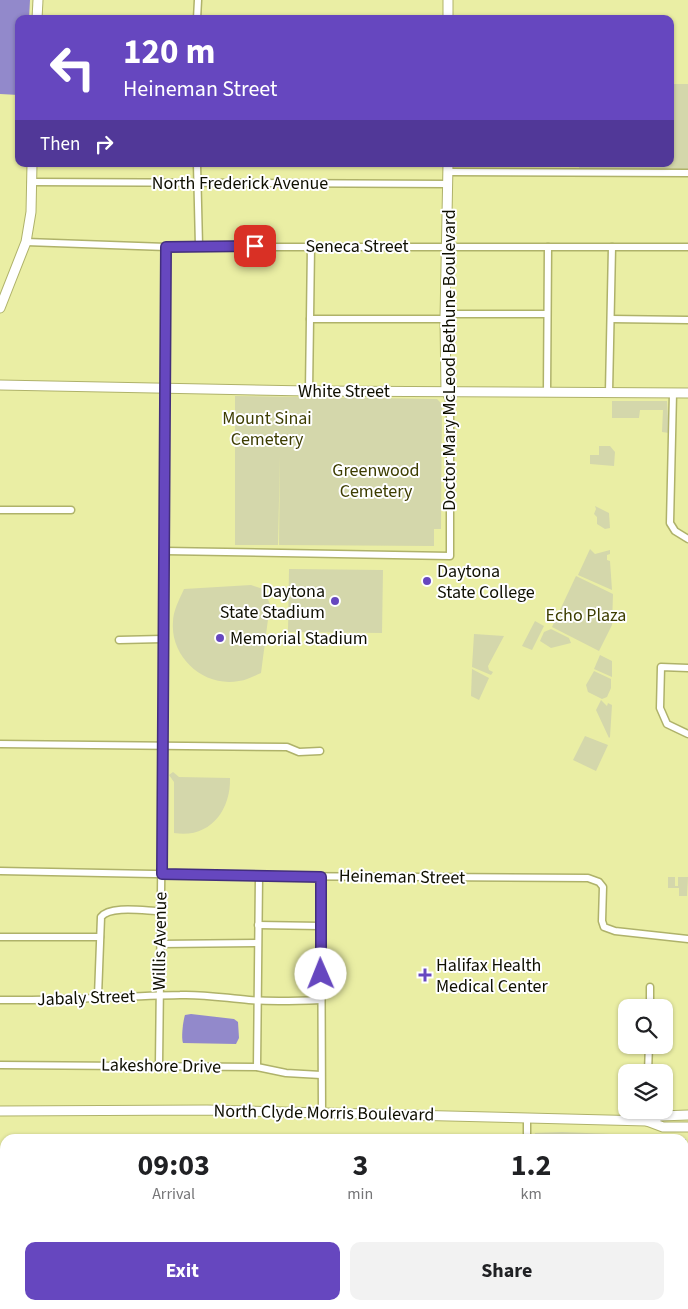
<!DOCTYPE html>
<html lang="en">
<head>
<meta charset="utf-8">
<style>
  :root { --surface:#fff; --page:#f2f2f2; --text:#202124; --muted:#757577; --accent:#6647bf }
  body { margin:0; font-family:"Source Sans 3",sans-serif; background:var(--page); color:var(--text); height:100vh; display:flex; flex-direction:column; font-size:19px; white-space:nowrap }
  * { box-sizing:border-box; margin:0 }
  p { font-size:16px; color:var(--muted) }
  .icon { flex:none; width:28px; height:28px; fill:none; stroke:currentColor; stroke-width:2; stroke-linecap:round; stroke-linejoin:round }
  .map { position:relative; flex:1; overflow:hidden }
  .side { position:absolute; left:0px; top:1134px; width:689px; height:176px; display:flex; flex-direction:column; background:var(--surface); border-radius:15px 15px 0 0; box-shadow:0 1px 4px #0004 }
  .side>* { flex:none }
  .hud { position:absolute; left:15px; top:15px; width:659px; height:152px; border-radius:10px; box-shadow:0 1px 4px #0004; background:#6647bf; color:#fff; overflow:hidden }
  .controls { position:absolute; left:618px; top:999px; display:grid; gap:10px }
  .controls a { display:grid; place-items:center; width:55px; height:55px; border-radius:10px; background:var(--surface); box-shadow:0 1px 4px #0004; font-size:25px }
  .pin { position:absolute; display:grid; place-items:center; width:42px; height:42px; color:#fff; margin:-21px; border-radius:10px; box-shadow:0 2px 8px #0006 }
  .me { position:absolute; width:55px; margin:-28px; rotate:359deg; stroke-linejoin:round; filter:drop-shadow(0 0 4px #0008) }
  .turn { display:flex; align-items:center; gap:18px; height:105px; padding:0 25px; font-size:22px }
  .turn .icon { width:65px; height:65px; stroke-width:2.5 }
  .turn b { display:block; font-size:35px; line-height:42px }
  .then { display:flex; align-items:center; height:48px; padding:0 25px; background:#0003; gap:10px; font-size:19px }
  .eta { display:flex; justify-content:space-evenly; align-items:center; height:85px; text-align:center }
  .eta b { font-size:30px; font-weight:700; line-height:35px }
  .action { display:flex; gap:10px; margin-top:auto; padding:10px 25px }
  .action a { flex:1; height:58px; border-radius:10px; background:var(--accent); color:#fff; font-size:20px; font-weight:700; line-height:58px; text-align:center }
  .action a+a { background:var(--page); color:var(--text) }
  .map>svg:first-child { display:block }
  .green { fill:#d4d7ab }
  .water { fill:#9289cb }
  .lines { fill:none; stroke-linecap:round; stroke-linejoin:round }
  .stream { stroke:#9289cb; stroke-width:2 }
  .street-casing { stroke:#afb26a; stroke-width:9 }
  .secondary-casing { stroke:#afb26a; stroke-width:11 }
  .street { stroke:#fff; stroke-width:6 }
  .secondary { stroke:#fff; stroke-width:9 }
  .route-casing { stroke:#422e7c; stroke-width:12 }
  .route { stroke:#6647bf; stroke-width:9 }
  .poi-dot { fill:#6647bf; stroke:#fff; stroke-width:2 }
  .labels { text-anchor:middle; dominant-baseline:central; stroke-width:4; stroke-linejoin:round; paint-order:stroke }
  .street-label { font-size:18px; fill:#0f0f00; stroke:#fff }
  .park-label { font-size:18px; fill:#3d3d01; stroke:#fff }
  .poi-label { font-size:18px; fill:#0f0f00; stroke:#fff; text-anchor:start }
</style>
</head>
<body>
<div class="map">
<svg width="688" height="1309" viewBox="0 0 688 1309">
  <rect width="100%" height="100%" fill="#eaeea4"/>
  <g class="green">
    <path d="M670 84H688V169L579 170V164H670Z"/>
    <path d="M235 396 437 399 442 404 441 529H434V546L279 545 280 456 278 545H235Z"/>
    <path d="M612 401H667L669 433 662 432 663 410H640L639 418H612Z"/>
    <path d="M599 446H610L615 452 614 466 590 464V455H599Z"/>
    <path d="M595 506 609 513 610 528 605 529 597 524V517L594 514 596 509Z"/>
    <path d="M590 549 595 554 610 550V554L607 555V560L610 561 612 590 578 575Z"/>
    <path d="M289 569 383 570 382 633 288 632Z"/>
    <path d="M576 576 613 594 612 625 599 651 552 627Z"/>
    <path d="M251 585 263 589 270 604 261 673C254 676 247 680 239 681 204 688 170 657 173 622 173 611 179 600 184 589Z"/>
    <path d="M535 621 544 626 532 650 522 646Z"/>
    <path d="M551 629 569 638 571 643 551 648 540 641 544 632Z"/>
    <path d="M474 634 504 636 488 666 489 670 493 672 491 675 472 667Z"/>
    <path d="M600 655 612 661V677L594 669Z"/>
    <path d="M472 669 489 678 479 700 471 696Z"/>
    <path d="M594 671 611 679V688L607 697 602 699 588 692 586 685Z"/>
    <path d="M601 700 607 706 608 703 612 705 610 737 609 738 596 710Z"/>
    <path d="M585 736 608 745 596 771 573 760Z"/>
    <path d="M173 772 179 777 230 778C231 811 209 839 174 833V782L169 775Z"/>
    <path d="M668 877H675V886H678V877H688L687 896H679V888H668Z"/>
    <path d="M562 1132 610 1134H603L601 1139H534L535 1133Z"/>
  </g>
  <g class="water">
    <path d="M0 0H30L29 19H19V95L0 94Z"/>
    <path d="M191 1014 234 1019 238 1022 239 1038 236 1044 183 1043C181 1038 183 1021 185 1015Z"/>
    <path d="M502 1305H593V1309H501Z"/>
  </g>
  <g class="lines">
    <path class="stream" d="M684 1140H685"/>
    <defs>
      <g id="street">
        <path d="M197 19 198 0"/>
        <path d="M197 164 199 246"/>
        <path d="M448 172 688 173"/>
        <path d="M31 182 448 184"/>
        <path d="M26 242 166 247H688"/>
        <path d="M445 314H547"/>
        <path d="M310 319H445"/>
        <path d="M611 319 688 320"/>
        <path d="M309 391 311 246"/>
        <path d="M547 392 548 247"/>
        <path d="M609 392 612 247"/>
        <path d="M673 393 670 523 675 531 688 539"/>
        <path d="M0 510H71"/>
        <path d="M165 551 450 556V418L449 400 446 392"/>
        <path d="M119 640 163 639"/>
        <path d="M688 668 661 667 660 708 667 724 688 734"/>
        <path d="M0 744 287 747 299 752 320 751"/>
        <path d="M0 871 259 876 588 878 599 882 603 887 602 921 604 927 615 931 688 939"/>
        <path d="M321 877 322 1113"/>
        <path d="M258 925 321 926"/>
        <path d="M0 937H100"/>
        <path d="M160 944 257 943"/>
        <path d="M98 996 101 917C110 905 146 911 160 911"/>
        <path d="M0 1000C60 1001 120 996 180 995 204 994 225 998 249 1000 273 1002 297 1001 321 1000"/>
        <path d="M650 1008V987"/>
        <path d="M0 1065 257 1067 286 1073 321 1075"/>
        <path d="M159 1065 165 551 166 247"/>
        <path d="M257 1067 259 876"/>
        <path d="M648 1072 649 1045"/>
        <path d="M527 1118V1139"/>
        <path d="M647 1121V1110"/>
        <path d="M483 1309 485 1305"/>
      </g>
      <g id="secondary">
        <path d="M37 19 38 0"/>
        <path d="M448 19V0"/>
        <path d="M0 308 26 242 31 212 32 164"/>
        <path d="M0 385 309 391 688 393"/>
        <path d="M446 392 445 319 448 164"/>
        <path d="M0 1111 207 1110 647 1121 660 1116 688 1115"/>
        <path d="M647 1121 663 1127H688"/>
      </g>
    </defs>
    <use href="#street" class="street-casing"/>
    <use href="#secondary" class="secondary-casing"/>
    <use href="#street" class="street"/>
    <use href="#secondary" class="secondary"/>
  </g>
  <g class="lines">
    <defs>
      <path id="route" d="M255 246 166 247 162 874 321 877V974"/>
    </defs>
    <use href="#route" class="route-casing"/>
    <use href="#route" class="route"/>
  </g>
  <g class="poi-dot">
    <circle cx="427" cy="581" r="5"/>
    <circle cx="335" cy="601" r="5"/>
    <circle cx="220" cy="638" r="5"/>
    <path d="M422.5 967.5h5v5h5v5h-5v5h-5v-5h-5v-5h5z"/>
  </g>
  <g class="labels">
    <g class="street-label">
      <text x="240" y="183">North Frederick Avenue</text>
      <text x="357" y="246">Seneca Street</text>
      <text transform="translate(449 360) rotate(-90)">Doctor Mary McLeod Bethune Boulevard</text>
      <text x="344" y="391">White Street</text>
      <text transform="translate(402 877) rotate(1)">Heineman Street</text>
      <text transform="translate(160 941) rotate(-89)">Willis Avenue</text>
      <text transform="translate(86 998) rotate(-2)">Jabaly Street</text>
      <text transform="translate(161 1066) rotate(1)">Lakeshore Drive</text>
      <text transform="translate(324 1113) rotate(1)">North Clyde Morris Boulevard</text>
    </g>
    <g class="park-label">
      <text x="267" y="418">Mount Sinai<tspan x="267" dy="21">Cemetery</tspan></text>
      <text x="376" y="470">Greenwood<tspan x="376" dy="21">Cemetery</tspan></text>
      <text x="586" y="615">Echo Plaza</text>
    </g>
    <g class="poi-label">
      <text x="437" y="571">Daytona<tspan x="437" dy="21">State College</tspan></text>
      <text x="325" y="591" text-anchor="end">Daytona<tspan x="325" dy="21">State Stadium</tspan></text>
      <text x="230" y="638">Memorial Stadium</text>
      <text x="436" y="965">Halifax Health<tspan x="436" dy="21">Medical Center</tspan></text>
    </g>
  </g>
</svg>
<div class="controls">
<a><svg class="icon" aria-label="search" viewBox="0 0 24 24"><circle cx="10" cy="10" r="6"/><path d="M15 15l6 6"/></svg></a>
<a><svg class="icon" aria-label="layers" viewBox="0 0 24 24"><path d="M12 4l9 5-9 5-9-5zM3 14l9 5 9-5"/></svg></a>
</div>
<div class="pin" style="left:255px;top:246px;background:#d93025"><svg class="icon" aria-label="arrive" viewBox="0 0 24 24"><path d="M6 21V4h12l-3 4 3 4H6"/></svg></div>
<svg class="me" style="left:321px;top:974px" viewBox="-20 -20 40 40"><circle r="19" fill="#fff"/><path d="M0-13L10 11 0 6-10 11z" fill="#6647bf"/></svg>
<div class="hud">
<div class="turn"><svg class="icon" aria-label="left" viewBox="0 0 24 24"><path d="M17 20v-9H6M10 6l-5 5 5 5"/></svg><div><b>120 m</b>Heineman Street</div></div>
<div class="then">Then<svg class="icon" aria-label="right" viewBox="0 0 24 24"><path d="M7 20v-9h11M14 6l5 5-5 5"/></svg></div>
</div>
<section class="side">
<div class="eta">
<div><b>09:03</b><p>Arrival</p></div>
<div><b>3</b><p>min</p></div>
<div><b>1.2</b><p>km</p></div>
</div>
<div class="action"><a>Exit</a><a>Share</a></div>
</section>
</div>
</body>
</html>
